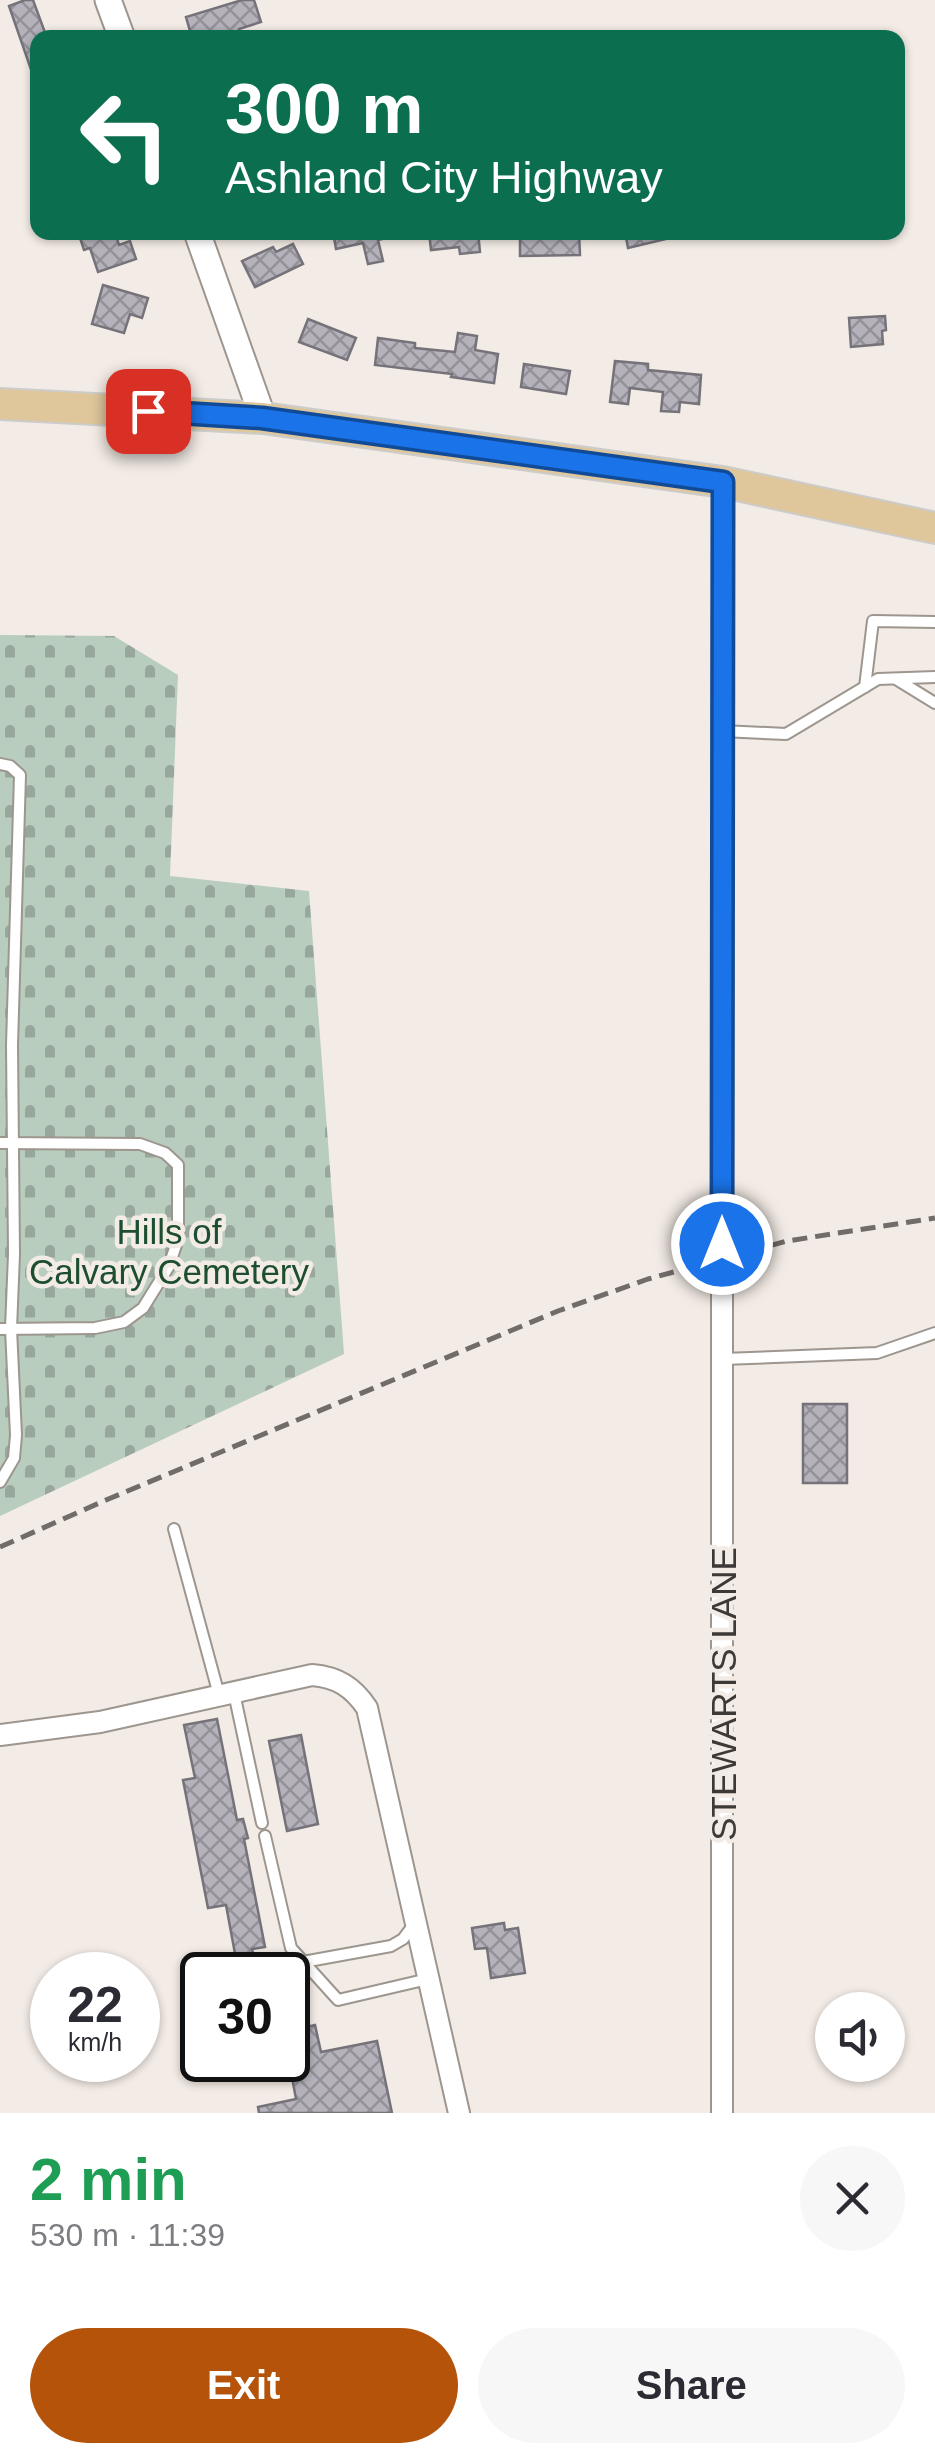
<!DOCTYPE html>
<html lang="en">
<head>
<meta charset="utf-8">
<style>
  :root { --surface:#fff; --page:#f7f7f7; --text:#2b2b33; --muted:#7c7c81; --accent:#b45309 }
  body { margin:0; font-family:Arial,sans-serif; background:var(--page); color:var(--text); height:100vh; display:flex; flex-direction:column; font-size:38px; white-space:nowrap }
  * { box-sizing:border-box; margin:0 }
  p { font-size:32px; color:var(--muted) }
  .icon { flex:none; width:55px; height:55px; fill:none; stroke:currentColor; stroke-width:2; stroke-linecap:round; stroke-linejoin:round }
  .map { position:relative; height:2113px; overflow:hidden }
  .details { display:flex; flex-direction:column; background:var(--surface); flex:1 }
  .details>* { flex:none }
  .guide { position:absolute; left:30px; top:30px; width:875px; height:210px; border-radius:20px; box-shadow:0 2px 8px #0004; background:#0b6e4f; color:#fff; overflow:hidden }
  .controls { position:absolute; left:815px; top:1992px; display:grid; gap:20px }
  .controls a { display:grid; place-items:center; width:90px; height:90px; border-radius:50%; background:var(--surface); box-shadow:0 2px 8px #0004; font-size:50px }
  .speed { position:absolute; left:30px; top:1952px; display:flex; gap:20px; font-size:50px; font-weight:700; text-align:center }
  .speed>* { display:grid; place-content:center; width:130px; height:130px; border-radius:50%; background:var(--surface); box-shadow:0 2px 8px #0004; line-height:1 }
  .speed small { font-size:25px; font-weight:400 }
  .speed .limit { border:5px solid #111; border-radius:15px; background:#fff; color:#111 }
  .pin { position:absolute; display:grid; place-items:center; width:85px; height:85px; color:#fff; margin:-42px; border-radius:20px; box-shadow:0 5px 15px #0006 }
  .me { position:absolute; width:110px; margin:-55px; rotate:0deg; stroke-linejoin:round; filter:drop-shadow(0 0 8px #0008) }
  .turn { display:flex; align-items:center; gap:35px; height:210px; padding:0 30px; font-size:45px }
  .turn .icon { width:130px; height:130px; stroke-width:2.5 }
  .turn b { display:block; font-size:70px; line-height:85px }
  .round { display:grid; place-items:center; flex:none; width:105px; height:105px; border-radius:52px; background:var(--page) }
  .summary { display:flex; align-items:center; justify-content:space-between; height:170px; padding:0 30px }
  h1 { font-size:60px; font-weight:700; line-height:75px; color:#1e9e55 }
  .action { display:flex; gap:20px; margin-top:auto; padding:20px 30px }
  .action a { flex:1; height:115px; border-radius:60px; background:var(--accent); color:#fff; font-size:40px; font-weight:700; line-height:115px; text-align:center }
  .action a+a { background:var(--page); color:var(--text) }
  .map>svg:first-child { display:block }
  .cemetery { fill:url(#cemetery-stones) }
  .building { fill:url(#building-cross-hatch); stroke:#75727a; stroke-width:2.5 }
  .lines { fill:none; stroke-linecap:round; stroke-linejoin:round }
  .service-casing { stroke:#9d968f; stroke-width:14 }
  .minor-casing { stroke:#9d968f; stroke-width:24 }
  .tertiary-casing { stroke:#9d968f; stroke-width:29 }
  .primary-casing { stroke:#cccccb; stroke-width:34 }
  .service { stroke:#fff; stroke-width:10 }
  .minor { stroke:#fff; stroke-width:20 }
  .tertiary { stroke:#fff; stroke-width:25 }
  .primary { stroke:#dfc69b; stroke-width:30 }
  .rail { stroke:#716c69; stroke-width:5; stroke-dasharray:15 8; stroke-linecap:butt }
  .route-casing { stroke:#114b97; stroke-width:25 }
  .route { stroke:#1a73e8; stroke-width:18 }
  .labels { text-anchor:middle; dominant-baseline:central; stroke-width:9; stroke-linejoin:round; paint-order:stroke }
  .park-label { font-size:35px; fill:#1d4e30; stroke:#f3ebe5 }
  .street-label { font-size:35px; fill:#3c3936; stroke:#f3ebe5 }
</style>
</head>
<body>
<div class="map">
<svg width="935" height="2113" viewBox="0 0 935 2113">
  <defs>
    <pattern id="cemetery-stones" width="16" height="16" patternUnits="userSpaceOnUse" patternTransform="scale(2.5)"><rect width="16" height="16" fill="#b8cdbe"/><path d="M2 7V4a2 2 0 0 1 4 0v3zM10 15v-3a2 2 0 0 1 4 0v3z" fill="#97a79b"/></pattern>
    <pattern id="building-cross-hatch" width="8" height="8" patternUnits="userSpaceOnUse" patternTransform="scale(2.5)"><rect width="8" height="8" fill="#b5b2bb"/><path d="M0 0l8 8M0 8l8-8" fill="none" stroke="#949299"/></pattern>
  </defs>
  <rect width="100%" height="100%" fill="#f3ebe5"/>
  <path class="cemetery" d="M0 635 114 636 178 675 170 876 309 891 344 1354 0 1516Z"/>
  <g class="building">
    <path d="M25 0H33L47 38H38V81H35L9 6Z"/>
    <path d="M242 0H254L261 22 239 29 240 33 225 38H219L217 32 192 38 186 17Z"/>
    <path d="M87 232H115L119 245 130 241 136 259 98 272 90 248 84 250 79 235Z"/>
    <path d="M333 232H386V238L378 240 383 261 368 264 363 243 336 249Z"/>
    <path d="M429 232H478L480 252 460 254 459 247 431 250Z"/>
    <path d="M520 232H579L580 255 520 256Z"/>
    <path d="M625 232H670V238L628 248Z"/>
    <path d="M293 244 303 264 255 287 242 261 273 247 276 252Z"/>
    <path d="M103 285 148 298 142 318 130 314 124 333 92 324Z"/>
    <path d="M885 316 886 330 882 331 883 344 851 347 849 318Z"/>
    <path d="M308 319 356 338 347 360 299 342Z"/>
    <path d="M458 333 477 336 475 350 498 354 494 383 451 377 452 374 375 365 378 338 415 343V348L455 352Z"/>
    <path d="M615 361 648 364V370L701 375 699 404 680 402 679 412 661 411 663 392 630 388 628 404 610 402Z"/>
    <path d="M524 364 570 371 566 394 521 387Z"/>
    <rect x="803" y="1404" width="44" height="79"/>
    <path d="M217 1719 237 1820 243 1819 248 1838 244 1839 265 1947 252 1949 254 1956 236 1959 226 1905 208 1908 183 1780 195 1778 184 1725Z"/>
    <path d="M301 1735 318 1824 287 1831 269 1741Z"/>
    <path d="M504 1923 505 1930 518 1928 525 1973 491 1978 487 1948 475 1949 472 1928Z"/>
    <path d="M315 2025 321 2052 377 2041 392 2113H259L258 2107 296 2099 288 2056V2031Z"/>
  </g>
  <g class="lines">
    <defs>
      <g id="service">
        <path d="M896 679 935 703"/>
        <path d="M865 687 873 621 935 622"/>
        <path d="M722 731 786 734 878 679 935 677"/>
        <path d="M0 764 10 766 20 775 12 1045 14 1254 11 1329 16 1435 14 1458 0 1482"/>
        <path d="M0 1143 140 1144 165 1153 178 1165V1239L169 1266 143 1308 124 1322 95 1328 0 1329"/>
        <path d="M723 1359 877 1353 935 1333"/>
        <path d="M174 1529 219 1695"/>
        <path d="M234 1693 262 1823"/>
        <path d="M265 1836 291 1948 338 2000 428 1979"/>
        <path d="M303 1962 391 1946 403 1939 415 1923"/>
      </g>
      <g id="minor">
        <path d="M722 1244 723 482"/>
        <path d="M722 1274V2113"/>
        <path d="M0 1735 100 1722 312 1675C337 1677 353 1687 367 1708L459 2113"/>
      </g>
      <g id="tertiary">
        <path d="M108 0 122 38"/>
        <path d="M197 232 263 418"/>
      </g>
      <path id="primary" d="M0 404 263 418 723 482 935 528"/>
    </defs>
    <use href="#service" class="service-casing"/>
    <use href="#minor" class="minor-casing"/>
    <use href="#tertiary" class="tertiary-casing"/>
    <use href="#primary" class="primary-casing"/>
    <use href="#service" class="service"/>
    <use href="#minor" class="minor"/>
    <use href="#tertiary" class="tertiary"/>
    <use href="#primary" class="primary"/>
    <path class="rail" d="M0 1547 106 1500 558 1311 648 1279 787 1241 935 1218"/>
  </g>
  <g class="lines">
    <defs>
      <path id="route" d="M148 411 262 418 723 482 722 1244"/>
    </defs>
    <use href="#route" class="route-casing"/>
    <use href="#route" class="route"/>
  </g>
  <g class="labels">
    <g class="park-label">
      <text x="169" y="1231">Hills of<tspan x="169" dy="40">Calvary Cemetery</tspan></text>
    </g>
    <g class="street-label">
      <text transform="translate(723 1694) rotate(-90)">STEWARTS LANE</text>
    </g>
  </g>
</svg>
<div class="controls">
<a><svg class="icon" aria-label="sound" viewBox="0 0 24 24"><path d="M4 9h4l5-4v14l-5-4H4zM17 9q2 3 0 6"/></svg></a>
</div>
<div class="speed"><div>22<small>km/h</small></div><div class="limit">30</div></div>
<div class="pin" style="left:148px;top:411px;background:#d93025"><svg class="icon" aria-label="arrive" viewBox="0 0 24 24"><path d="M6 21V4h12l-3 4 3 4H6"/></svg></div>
<svg class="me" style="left:722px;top:1244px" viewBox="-20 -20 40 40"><circle r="17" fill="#1a73e8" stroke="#fff" stroke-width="3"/><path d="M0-11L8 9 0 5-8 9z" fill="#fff"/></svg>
<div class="guide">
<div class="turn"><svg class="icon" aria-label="left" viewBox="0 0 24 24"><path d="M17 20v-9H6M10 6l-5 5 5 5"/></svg><div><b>300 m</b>Ashland City Highway</div></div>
</div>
</div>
<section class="details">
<div class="summary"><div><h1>2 min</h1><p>530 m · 11:39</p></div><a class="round"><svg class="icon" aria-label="close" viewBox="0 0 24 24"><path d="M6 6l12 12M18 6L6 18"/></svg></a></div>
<div class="action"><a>Exit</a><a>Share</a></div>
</section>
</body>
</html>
